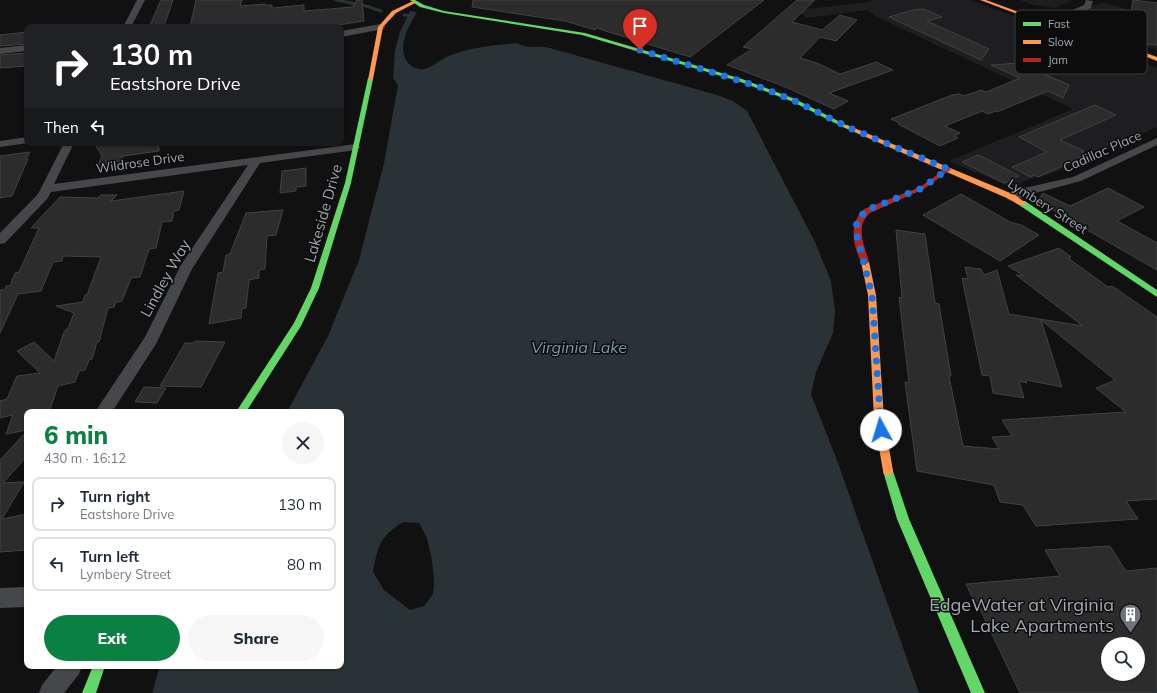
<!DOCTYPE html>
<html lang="en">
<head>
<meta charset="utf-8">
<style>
  :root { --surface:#fff; --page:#f6f6f7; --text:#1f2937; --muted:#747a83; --line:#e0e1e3; --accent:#0b8043 }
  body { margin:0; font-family:Mulish,sans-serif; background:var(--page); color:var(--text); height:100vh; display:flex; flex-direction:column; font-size:15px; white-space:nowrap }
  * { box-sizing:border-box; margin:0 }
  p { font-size:13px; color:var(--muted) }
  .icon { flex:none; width:22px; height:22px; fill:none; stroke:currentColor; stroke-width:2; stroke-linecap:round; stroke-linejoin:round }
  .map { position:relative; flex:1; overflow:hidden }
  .panel { position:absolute; left:24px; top:409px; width:320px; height:260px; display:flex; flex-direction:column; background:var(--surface); border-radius:8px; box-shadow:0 1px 3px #0004 }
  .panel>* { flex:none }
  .banner { position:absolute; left:24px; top:24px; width:320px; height:122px; border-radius:8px; box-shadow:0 1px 3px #0004; background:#202124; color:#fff; overflow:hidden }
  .buttons { position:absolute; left:1101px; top:637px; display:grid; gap:8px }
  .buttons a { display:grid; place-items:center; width:44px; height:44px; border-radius:50%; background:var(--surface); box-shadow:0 1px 3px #0004; font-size:20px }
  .pin { position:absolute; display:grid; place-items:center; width:34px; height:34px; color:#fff; margin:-41px -17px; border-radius:50% 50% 50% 0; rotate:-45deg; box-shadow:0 0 4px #0007 }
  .pin .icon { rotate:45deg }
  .me { position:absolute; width:44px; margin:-22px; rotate:354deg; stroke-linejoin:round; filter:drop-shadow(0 0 3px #0008) }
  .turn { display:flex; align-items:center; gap:14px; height:84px; padding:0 20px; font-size:18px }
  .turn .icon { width:52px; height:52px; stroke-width:2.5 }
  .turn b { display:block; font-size:28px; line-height:34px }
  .then { display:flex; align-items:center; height:38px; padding:0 20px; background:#0003; gap:8px; font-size:15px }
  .round { display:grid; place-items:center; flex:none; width:42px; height:42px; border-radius:21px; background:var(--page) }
  .head { display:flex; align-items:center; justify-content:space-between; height:68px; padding:0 20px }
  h1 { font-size:24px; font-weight:800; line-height:30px; color:var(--accent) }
  .button { display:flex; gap:8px; margin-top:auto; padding:8px 20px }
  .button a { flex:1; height:46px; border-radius:24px; background:var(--accent); color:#fff; font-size:16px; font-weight:800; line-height:46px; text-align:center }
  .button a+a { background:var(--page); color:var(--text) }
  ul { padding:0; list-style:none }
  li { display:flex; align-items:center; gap:12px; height:54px; margin:0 8px 6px; padding:0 12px; border:2px solid var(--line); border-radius:8px }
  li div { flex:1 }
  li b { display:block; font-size:15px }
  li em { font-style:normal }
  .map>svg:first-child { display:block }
  .built { fill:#1e1e20 }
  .water { fill:#293236; fill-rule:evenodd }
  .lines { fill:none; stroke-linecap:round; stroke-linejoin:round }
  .stream { stroke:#293236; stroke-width:3 }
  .building { fill:#2c2c2d; stroke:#404246; fill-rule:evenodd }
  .street { fill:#46474a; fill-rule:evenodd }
  .fast { fill:#63d668; fill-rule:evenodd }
  .slow { fill:#ff974d; fill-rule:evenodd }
  .jam { fill:#b3261e; fill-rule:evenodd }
  .route { stroke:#1a73e8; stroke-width:7; stroke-dasharray:0 12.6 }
  .labels { text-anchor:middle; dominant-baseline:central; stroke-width:3; stroke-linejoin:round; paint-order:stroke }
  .far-street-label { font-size:13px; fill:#a2a9b3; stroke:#0c0c0d }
  .street-label { font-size:15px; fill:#a2a9b3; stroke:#0c0c0d }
  .water-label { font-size:16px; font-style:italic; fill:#799cae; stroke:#0c0c0d }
  .near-poi-label { font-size:18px; fill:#a2a9b3; stroke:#0c0c0d; text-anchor:end }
  .key { fill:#0c0c0d; stroke:#393b3f; stroke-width:1 }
  .key-label { font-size:11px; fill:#a2a9b3 }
</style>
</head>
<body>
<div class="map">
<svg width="1157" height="693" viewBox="0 0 1157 693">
  <rect width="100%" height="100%" fill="#111112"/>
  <g class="built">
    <path d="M874 0H970L1157 68V127L1053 173 1030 179 1014 186 1006 185 949 161 1073 109 877 17 867 10 807 18 798 10 869 2Z"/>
    <path d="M1020 0H1072L1055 8 1034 5Z"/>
    <path d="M1103 2 1157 19V50L1065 18Z"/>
  </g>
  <path class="water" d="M410 11 417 12C408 28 395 48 410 65 414 68 419 70 424 69 432 68 442 58 451 55 472 47 495 45 517 43 525 49 539 45 550 48 605 64 662 79 717 95L733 101 747 111 815 242 831 281 835 311 833 333 816 372 811 394 838 463 919 693H152L160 666H341V412H287L328 336 359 260 384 163 398 85 393 78 395 50 400 32ZM403 522 419 523 427 538 432 560 434 580 433 594 424 606 410 610 384 590 373 572C378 545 380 537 403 522Z"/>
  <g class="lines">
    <g class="stream">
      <path d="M336 0 366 6 381 11"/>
      <path d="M404 15H408"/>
    </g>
  </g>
  <g class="building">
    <path d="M161 0H173L164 26 149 27Z"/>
    <path d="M196 0H242L240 6 265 4 264 5H272V8L304 5V11L353 7 357 0H362L364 21 338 25 339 27H190Z"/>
    <path d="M473 0H764L690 57 609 32 597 28 595 30 565 21 472 7Z"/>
    <path d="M797 0H815L792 22 822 30 840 15 857 20 836 41 820 37 800 58 817 63 840 74 876 62 893 70 829 93 848 101 834 109 783 86 727 65 752 49 743 47Z"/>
    <path d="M1133 0 1157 3V45L1135 43 1122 29 1128 30Z"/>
    <path d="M924 9 942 17 927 21 989 49 981 60 889 17 913 10Z"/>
    <path d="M27 32V44L0 46V35Z"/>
    <path d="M27 53V66L0 68V55Z"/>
    <path d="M1020 63 1069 85 1063 98 1048 91 997 112 996 111 988 114 982 111 945 126 960 133 954 136 958 138 940 146 898 124 900 123 891 119 952 95 959 94 964 96 981 90 986 92 1020 78 991 65Z"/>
    <path d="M1095 105 1116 115 1060 140 1084 151 1082 152 1087 155 1038 177 1035 175 1030 177 1012 167 1047 152 1019 137Z"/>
    <path d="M94 143H159V151L123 156 119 165 97 168 102 156Z"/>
    <path d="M30 152 26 159H28L12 196 0 198V156Z"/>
    <path d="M978 155 989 160 1019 176 1004 183 962 162Z"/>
    <path d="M306 168V186L296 187V191L280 193 282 171Z"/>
    <path d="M1108 188 1144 207 1117 221 1157 243V270L1037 201 1043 193 1070 206Z"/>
    <path d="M184 191 179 210 174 211 172 221 162 222 156 248 149 249 140 277 131 278 122 301 116 302 114 307 108 308 99 342H97L92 359 89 360 85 370 79 371 75 382 58 386 49 412H27V430L6 434 13 415 0 418V401L7 399 17 376 40 373 17 351 34 342 54 361 64 332 68 328 74 313 56 306 83 302 85 295H87L101 257 63 256 62 261 53 262 41 291 18 294 0 333V290H5L6 286H10L15 273 19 272 39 228H31L60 197 98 198 101 195H117L111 201Z"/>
    <path d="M961 194 1010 222 1021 225 1039 235 1000 261 923 215Z"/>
    <path d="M283 210 276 235 267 236 265 269 259 270V278L249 280 246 308 242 309 241 318 209 324 218 273 223 272 226 255 230 254 246 213Z"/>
    <path d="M896 230 925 234 935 303 939 304 951 376H949L963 446 999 449 992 437 1012 436 1002 420 1126 412 1096 388 1115 380 1041 320 1062 387 1026 380 1027 383 1019 381 1024 398 993 393 990 376 982 375 962 278 968 279 965 267 981 269 984 275 997 270 1009 314 1083 326 1016 275 1024 276 1008 266 1059 248 1071 257 1068 258 1108 287 1112 286 1157 317V499L1126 501 1138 519 1036 526 1023 505 1000 502 994 485 917 471 905 382 909 383 899 297 902 298Z"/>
    <path d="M195 341 225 342 201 387 160 386 185 343H193Z"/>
    <path d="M144 387 166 388 157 403 135 402Z"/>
    <path d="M27 431V456L3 483 24 482 2 519 27 514V550L0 552V460Z"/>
    <path d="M1110 546 1126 571 1157 568V693H1020L980 609H978L966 584 1060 576 1045 550ZM1108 644H1138V674H1108Z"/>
  </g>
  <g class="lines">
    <g class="street">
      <path d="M137 0H145L131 27H123Z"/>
      <path d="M1086 0 1093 1 1091 8 1065 19H1052L1040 23 1036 21 1048 15H1061L1084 5Z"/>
      <path d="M381 24 384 25 385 27 384 29 341 37V31Z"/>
      <path d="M27 45V51L0 54V48Z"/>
      <path d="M27 137 28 143 0 147V141Z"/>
      <path d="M1157 138V145L1081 181 1028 195 1012 201 1008 200 1006 197 1008 194 1020 189 1073 177Z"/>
      <path d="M64 143H74L54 184 356 144 361 147 356 150 260 163 192 269 156 344 112 412H95L145 337 181 265 248 165 51 192 47 199 5 243 0 244V233L38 194Z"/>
      <path d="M27 587V607L0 608V588Z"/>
      <path d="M57 666H82L79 674 64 693H39L42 685Z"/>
    </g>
    <g class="fast">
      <path d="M410 0H415L424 5 444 11 585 33 742 79 795 99 850 127 845 128 791 101 738 81 582 35 444 13 420 7Z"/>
      <path d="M368 78 373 79 351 183 319 288 301 326 246 412H236L294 323 311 288 345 183Z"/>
      <path d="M1019 201H1025L1157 290V297L1019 205Z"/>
      <path d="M888 466 892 468 909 519 985 693H971L897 519 883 471 884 468Z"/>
      <path d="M93 666H105L96 693H82Z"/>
    </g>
    <g class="slow">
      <path d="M980 0H986L1110 46 1143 52 1157 57V61L1142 55 1107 48Z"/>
      <path d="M413 1 417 2 396 13 383 27 373 79 368 80 378 27 392 11Z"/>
      <path d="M847 125 1015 195 1026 203 1025 205H1019L1009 199 845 128 844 127Z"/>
      <path d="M865 259 869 262 876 295 884 419 893 471 892 474 888 476 884 474 883 471 874 419 868 295 861 262Z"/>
    </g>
    <path class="jam" d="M948 167 951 169 950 170 924 189 870 213C855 226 864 245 869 262L865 265 862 264C853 246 848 224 864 209L920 187Z"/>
  </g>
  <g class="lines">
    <path class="route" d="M640 50 760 87 793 100 852 129 948 169 922 188 867 210 857 220 856 232 872 295 881 430"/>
  </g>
  <defs>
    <symbol id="building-pin" viewBox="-11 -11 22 30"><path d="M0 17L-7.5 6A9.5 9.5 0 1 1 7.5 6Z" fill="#6f747b" stroke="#0c0c0d"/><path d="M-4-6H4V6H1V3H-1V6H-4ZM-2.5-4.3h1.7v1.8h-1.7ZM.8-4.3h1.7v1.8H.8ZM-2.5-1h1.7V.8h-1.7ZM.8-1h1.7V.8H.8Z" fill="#fff"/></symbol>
  </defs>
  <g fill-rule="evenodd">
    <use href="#building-pin" x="1118" y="602" width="25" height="34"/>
  </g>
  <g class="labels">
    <g class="far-street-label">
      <text transform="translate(1102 151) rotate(-24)">Cadillac Place</text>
      <text transform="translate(140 162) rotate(-8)">Wildrose Drive</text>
      <text transform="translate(1048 206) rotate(32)">Lymbery Street</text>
    </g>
    <g class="street-label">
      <text transform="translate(323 213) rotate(-74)">Lakeside Drive</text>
      <text transform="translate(165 278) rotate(-61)">Lindley Way</text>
    </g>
    <g class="water-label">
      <text x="579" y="347">Virginia Lake</text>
    </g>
    <g class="near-poi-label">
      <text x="1114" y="604">EdgeWater at Virginia<tspan x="1114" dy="21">Lake Apartments</tspan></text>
    </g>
  </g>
  <rect x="1015" y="10" width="132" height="64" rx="6" class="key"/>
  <rect x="1023" y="22" width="18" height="4" fill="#63d668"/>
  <rect x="1023" y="40" width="18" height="4" fill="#ff974d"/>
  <rect x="1023" y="58" width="18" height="4" fill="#b3261e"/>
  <g class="key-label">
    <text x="1048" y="28">Fast</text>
    <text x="1048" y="46">Slow</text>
    <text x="1048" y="64">Jam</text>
  </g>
</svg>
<div class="buttons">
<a><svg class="icon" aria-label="search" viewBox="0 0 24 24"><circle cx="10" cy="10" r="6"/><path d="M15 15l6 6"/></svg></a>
</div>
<div class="pin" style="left:640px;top:50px;background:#d93025"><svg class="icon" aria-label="arrive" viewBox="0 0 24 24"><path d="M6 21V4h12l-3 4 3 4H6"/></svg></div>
<svg class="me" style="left:881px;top:430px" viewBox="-20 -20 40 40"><circle r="19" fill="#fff"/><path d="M0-13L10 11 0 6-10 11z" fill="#1a73e8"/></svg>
<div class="banner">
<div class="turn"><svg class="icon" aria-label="right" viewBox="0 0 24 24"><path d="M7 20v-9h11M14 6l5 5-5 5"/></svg><div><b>130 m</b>Eastshore Drive</div></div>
<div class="then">Then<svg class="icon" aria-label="left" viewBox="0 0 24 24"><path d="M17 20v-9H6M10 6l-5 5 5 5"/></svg></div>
</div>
<section class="panel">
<div class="head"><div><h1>6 min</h1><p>430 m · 16:12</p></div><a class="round"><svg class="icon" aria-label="close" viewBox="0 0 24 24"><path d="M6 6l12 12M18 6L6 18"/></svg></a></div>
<ul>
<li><svg class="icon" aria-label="right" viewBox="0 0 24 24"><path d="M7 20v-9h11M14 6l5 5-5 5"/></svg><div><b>Turn right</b><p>Eastshore Drive</p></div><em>130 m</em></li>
<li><svg class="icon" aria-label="left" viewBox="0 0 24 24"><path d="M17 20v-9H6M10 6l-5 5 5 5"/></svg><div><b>Turn left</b><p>Lymbery Street</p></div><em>80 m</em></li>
</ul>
<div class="button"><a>Exit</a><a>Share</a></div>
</section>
</div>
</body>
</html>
